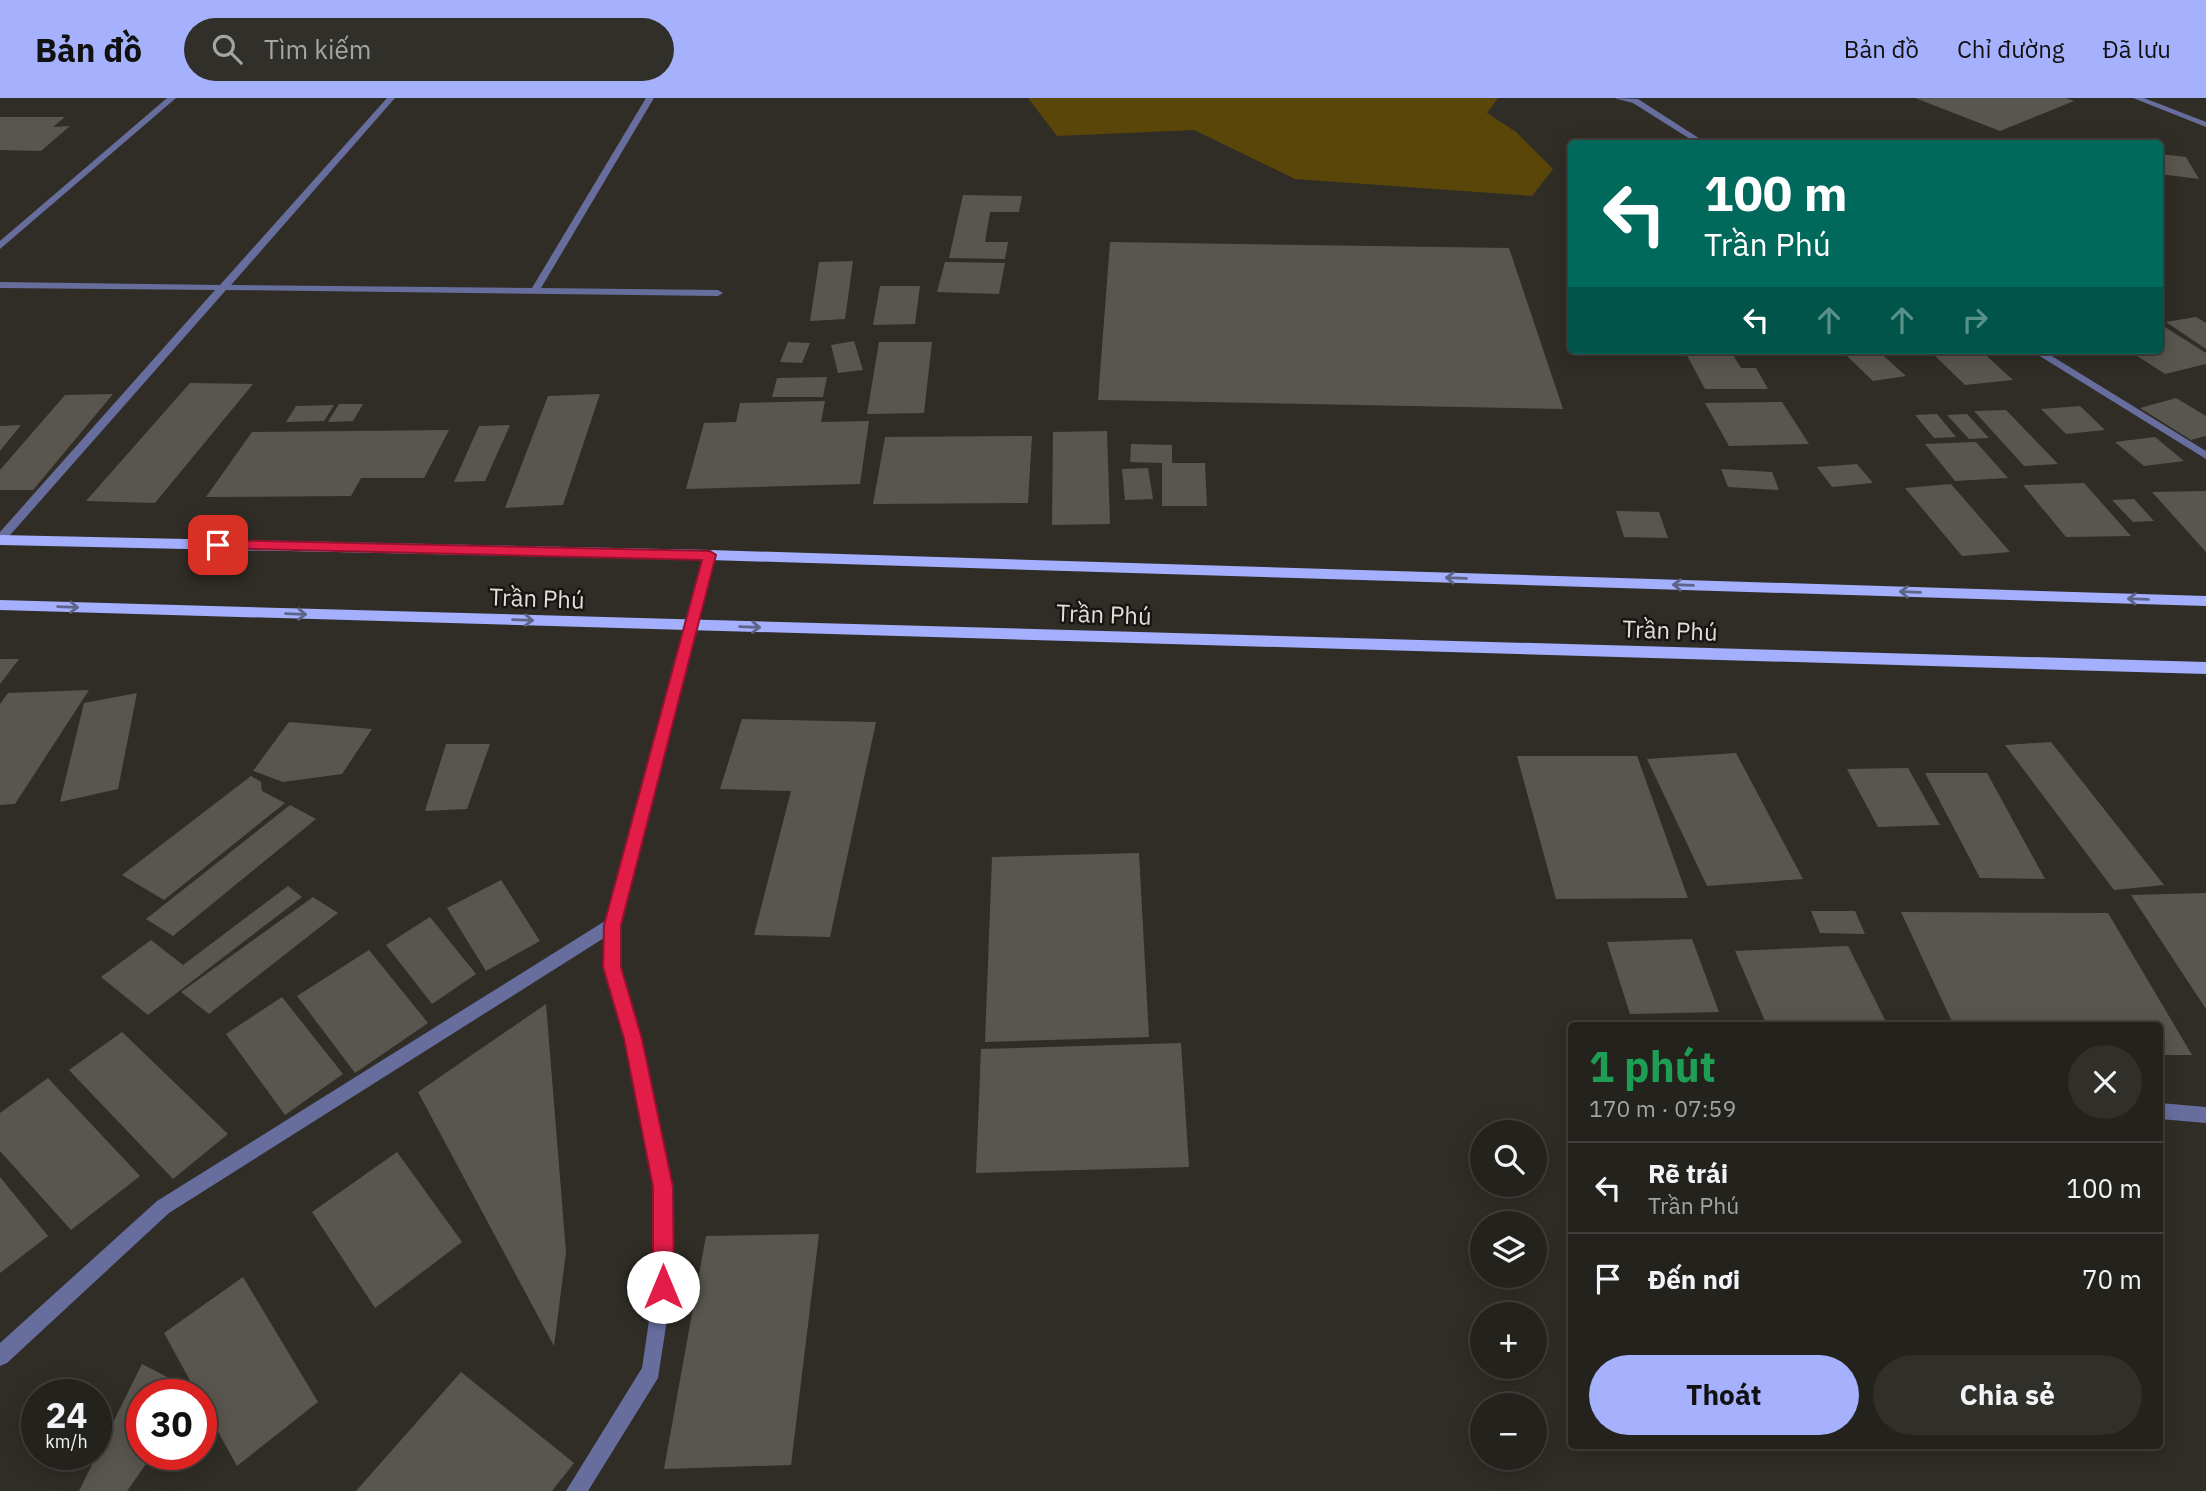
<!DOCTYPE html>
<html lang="vi">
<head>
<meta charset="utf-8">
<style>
  :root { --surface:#24221d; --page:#302f2a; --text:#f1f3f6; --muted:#a3a4a4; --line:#413f3b; --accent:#a5b1fc }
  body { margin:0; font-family:"IBM Plex Sans",sans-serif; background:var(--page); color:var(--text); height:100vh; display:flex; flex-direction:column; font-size:26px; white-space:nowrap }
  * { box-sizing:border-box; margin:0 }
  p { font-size:23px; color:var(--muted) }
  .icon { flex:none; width:38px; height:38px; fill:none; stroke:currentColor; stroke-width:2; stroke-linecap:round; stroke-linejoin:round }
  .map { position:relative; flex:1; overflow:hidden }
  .side { position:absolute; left:1568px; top:924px; width:595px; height:427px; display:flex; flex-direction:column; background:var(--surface); border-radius:7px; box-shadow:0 4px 18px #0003,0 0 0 2px var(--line) }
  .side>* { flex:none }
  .top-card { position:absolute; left:1568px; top:42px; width:595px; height:214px; border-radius:7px; box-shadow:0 4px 18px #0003,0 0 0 2px var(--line); background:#00695c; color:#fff; overflow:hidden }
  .fabs { position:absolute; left:1470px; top:1022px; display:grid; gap:14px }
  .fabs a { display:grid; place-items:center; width:77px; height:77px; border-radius:50%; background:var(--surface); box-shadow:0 4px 18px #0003,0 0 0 2px var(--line); font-size:35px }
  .speed { position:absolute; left:21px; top:1281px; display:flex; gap:14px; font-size:35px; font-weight:700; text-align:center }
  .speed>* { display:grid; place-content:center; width:91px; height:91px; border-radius:50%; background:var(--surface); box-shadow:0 4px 18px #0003,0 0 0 2px var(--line); line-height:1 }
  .speed small { font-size:18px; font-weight:400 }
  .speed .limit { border:10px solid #d22; background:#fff; color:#111 }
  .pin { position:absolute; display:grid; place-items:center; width:60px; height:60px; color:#fff; margin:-30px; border-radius:14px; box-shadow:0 4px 10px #0006 }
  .me { position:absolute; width:77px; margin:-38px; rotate:0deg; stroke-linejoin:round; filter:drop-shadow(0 0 5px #0008) }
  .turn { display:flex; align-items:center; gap:24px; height:147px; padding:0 21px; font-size:32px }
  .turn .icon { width:91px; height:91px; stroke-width:2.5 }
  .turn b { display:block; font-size:49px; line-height:60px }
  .lanes { display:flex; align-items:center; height:66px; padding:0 21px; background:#0003; justify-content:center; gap:35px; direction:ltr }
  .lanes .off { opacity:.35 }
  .round { display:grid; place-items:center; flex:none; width:74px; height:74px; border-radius:37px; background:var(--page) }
  .overview { display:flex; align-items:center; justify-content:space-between; height:119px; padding:0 21px }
  h1 { font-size:42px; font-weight:800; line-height:52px; color:#1e9e55 }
  .primary-button { display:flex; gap:14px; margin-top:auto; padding:14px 21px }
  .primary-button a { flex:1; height:80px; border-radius:42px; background:var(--accent); color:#111; font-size:28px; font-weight:800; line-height:80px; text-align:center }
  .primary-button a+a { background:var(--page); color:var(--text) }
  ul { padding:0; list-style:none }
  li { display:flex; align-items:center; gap:21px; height:91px; padding:0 21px; border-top:2px solid var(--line) }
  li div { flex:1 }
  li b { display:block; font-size:26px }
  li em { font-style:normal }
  header { display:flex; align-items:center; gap:42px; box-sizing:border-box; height:98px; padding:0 35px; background:var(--accent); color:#111 }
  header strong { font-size:33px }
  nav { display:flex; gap:38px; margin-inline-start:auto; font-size:24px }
  .search { width:490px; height:63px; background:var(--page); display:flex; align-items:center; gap:18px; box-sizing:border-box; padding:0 24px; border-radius:38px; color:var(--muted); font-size:26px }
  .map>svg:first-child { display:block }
  .green { fill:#5b4609 }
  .building { fill:#59564f }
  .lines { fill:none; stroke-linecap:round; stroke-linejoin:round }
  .minor { fill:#676e9e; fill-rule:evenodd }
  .primary { fill:#a4b0fe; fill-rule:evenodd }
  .oneway { stroke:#5e6388 }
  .route { fill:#e11d48; stroke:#92132f; stroke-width:2 }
  .labels { text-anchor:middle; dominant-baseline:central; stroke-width:5; stroke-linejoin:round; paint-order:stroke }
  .street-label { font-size:24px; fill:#e1dfdb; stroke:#171613 }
</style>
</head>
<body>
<header>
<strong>Bản đồ</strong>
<div class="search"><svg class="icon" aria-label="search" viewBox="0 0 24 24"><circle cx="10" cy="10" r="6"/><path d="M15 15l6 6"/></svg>Tìm kiếm</div>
<nav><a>Bản đồ</a><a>Chỉ đường</a><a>Đã lưu</a></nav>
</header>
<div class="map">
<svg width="2206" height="1393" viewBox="0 0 2206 1393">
  <rect width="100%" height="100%" fill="#302d27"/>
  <path class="green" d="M1028 0H1498L1487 15 1516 34 1553 71 1532 98 1295 81 1194 32 1057 38Z"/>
  <g class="building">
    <path d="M1915 0H2066L2074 3 2000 33Z"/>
    <path d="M0 19H65L53 29 70 28 41 53 0 52Z"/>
    <path d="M2160 56 2186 59 2199 81 2160 76Z"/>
    <path d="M963 97 1022 98 1019 114H990L985 144H1008L1005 161 949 160Z"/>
    <path d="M1110 144 1509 150 1563 311 1098 302Z"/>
    <path d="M853 163 845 221 810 223 819 164Z"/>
    <path d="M945 164 1005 165 999 196 937 194Z"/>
    <path d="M880 188H920L915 226 873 227Z"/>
    <path d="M2196 219 2206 225V251L2166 224Z"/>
    <path d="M2160 226 2206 255V266L2165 276 2128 252H2160Z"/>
    <path d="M854 243 863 272 838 275 831 247Z"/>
    <path d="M788 244 810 245 802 265 780 264Z"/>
    <path d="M879 244H932L924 315 867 316Z"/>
    <path d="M1684 252H1730L1741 270H1756L1768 291H1705Z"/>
    <path d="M1877 252 1906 278 1873 283 1845 256Z"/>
    <path d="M1929 252H1980L2013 282 1965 287Z"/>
    <path d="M827 279 823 299H772L777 280Z"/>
    <path d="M190 285 253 286 155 405 86 403Z"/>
    <path d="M113 296 33 392H0V372L65 297Z"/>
    <path d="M600 296 563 407 505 410 548 298Z"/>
    <path d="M2176 300 2206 318V338L2191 342 2140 310Z"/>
    <path d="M825 303 821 324 869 323 860 386 686 391 704 325 736 324 740 305Z"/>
    <path d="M1782 304 1809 346 1729 348 1705 305Z"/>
    <path d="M339 306H363L353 323 328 324Z"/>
    <path d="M334 307 324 323 286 324 296 308Z"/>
    <path d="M2080 308 2105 332 2066 336 2041 311Z"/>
    <path d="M2006 312 2058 366 2024 368 1974 313Z"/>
    <path d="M1937 316 1956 339 1934 340 1915 317Z"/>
    <path d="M1967 316 1989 340 1969 341 1947 317Z"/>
    <path d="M21 327 0 353V328Z"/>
    <path d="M510 327 485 383 454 384 479 328Z"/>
    <path d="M449 332 424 380H361L351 398 206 399 252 334Z"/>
    <path d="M1107 333 1110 426 1052 427 1053 334Z"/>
    <path d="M1032 338 1028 405 873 406 885 339Z"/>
    <path d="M2155 339 2184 363 2144 368 2115 344Z"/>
    <path d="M1976 344 2008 380 1955 383 1925 346Z"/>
    <path d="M1131 346 1172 347V365H1205L1207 408H1162V365L1130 364Z"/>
    <path d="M1857 366 1873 385 1832 389 1817 369Z"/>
    <path d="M1148 370 1153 401 1125 402 1122 371Z"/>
    <path d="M1721 371 1772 374 1779 392 1728 389Z"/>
    <path d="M2084 385 2131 438 2066 439 2023 387Z"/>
    <path d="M1951 386 2010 454 1962 458 1905 390Z"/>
    <path d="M2206 393V454L2152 394Z"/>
    <path d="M2134 401 2154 423 2133 424 2112 402Z"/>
    <path d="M1616 413 1659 414 1668 440 1624 439Z"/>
    <path d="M0 561H19L0 586Z"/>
    <path d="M89 592 15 706 0 707V606L8 595Z"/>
    <path d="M137 595 118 691 60 704 84 605Z"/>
    <path d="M742 621 876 624 830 839 754 837 791 693 720 691Z"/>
    <path d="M289 624 372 631 342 676 283 684 253 673Z"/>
    <path d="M2051 644 2164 787 2114 792 2005 647Z"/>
    <path d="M446 646H490L467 711 425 713Z"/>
    <path d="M1736 655 1803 781 1707 788 1647 661Z"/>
    <path d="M1517 658H1637L1688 800 1556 801Z"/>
    <path d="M1908 670 1940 727 1878 729 1847 671Z"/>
    <path d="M1925 675H1987L2045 781 1980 780Z"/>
    <path d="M251 678 261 684 262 693 285 705 164 802 122 777Z"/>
    <path d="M290 707 316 721 173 838 146 821Z"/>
    <path d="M1139 755 1149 939 985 944 992 759Z"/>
    <path d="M501 782 540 843 486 873 447 810Z"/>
    <path d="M288 788 302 799 148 917 101 879 151 842 183 867Z"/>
    <path d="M2206 795V911L2131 797Z"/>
    <path d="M313 799 338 815 209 916 181 894Z"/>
    <path d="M1811 813H1855L1865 836 1820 835Z"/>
    <path d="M1901 814 2108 815 2192 957H2160V928H1954Z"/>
    <path d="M430 819 476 876 432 906 386 847Z"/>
    <path d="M1692 841 1719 914 1630 916 1607 844Z"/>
    <path d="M1848 848 1888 928H1767L1735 853Z"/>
    <path d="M369 852 428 925 355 975 297 898Z"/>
    <path d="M282 899 343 976 285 1017 226 936Z"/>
    <path d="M546 906 566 1154 554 1248 418 994Z"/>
    <path d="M122 934 228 1036 173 1081 69 972Z"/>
    <path d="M1181 945 1189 1069 976 1075 981 951Z"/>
    <path d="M48 980 140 1078 71 1132 0 1053V1015Z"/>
    <path d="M397 1054 462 1144 375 1210 312 1114Z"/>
    <path d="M0 1079 48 1138 0 1175Z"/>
    <path d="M819 1136 791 1367 664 1371 706 1138Z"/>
    <path d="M243 1179 318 1304 237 1368 201 1303V1297H198L164 1235Z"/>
    <path d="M142 1266 196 1294 194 1297H142V1356H153L127 1393H79Z"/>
    <path d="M461 1274 574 1365 552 1393H356Z"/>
  </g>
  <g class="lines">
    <g class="minor">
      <path d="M167 0H176L0 151V143Z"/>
      <path d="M387 0H395L231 187 532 190 646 0H654L541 190 718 192 723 195 718 198 226 192 4 444 0 445V434L215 192 0 190V184L220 187Z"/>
      <path d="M1614 0 1638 1 1708 46H1698L1633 5Z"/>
      <path d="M2133 0H2144L2206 24V29Z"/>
      <path d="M2030 252H2042L2206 353V361Z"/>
      <path d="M710 453 716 457 620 827V869L641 941 672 1089V1189L658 1280 588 1393H566L642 1270 654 1189V1089L625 941 604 869V840L169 1115 7 1265 0 1268V1245L157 1103 605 823 704 457Z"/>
      <path d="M2160 1005 2206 1009V1025L2160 1021Z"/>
    </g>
    <g class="primary">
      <path d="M0 437 710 452 2206 498V508L710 462 0 447Z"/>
      <path d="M0 502 2206 564V576L0 512Z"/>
    </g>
  </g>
  <defs><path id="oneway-shaft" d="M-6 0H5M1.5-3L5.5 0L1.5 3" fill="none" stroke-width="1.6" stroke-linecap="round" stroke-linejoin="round" transform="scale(1.75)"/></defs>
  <g class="oneway">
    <use href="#oneway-shaft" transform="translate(1456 480) rotate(-178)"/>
    <use href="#oneway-shaft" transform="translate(1683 487) rotate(-178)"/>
    <use href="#oneway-shaft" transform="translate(1910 494) rotate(-178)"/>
    <use href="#oneway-shaft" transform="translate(2138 501) rotate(-178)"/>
    <use href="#oneway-shaft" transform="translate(68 509) rotate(2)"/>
    <use href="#oneway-shaft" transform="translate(296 516) rotate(2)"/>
    <use href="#oneway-shaft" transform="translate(523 522) rotate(2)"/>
    <use href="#oneway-shaft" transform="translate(750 529) rotate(2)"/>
  </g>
  <path class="route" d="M218 442 710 453 716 457 621 827V869L642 941 673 1089 674 1189 671 1197 663 1200 656 1197 653 1189V1089L624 941 603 869 604 827 702 462 214 450V444Z"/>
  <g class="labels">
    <g class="street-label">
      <text transform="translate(537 500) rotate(2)">Trần Phú</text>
      <text transform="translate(1104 516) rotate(2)">Trần Phú</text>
      <text transform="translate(1670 532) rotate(2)">Trần Phú</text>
    </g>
  </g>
</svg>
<div class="fabs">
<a><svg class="icon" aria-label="search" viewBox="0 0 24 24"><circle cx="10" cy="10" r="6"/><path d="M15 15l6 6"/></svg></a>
<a><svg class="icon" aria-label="layers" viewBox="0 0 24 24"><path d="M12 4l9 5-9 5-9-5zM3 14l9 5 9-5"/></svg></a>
<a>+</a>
<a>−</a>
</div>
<div class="speed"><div>24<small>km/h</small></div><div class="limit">30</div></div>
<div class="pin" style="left:218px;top:447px;background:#d93025"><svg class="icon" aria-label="arrive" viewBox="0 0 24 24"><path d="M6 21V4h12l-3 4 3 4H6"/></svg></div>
<svg class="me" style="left:663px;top:1189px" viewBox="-20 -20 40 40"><circle r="19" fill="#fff"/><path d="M0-13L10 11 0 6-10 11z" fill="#e11d48"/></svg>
<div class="top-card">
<div class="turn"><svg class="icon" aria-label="left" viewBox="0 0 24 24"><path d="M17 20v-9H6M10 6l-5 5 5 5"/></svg><div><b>100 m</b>Trần Phú</div></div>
<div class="lanes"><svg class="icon" aria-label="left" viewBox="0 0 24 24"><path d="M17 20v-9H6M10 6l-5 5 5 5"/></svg><svg class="icon off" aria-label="ahead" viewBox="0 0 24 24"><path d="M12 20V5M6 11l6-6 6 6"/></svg><svg class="icon off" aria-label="ahead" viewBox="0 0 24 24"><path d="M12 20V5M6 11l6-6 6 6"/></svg><svg class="icon off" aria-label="right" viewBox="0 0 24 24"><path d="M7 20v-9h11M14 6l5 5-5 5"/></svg></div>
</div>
<section class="side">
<div class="overview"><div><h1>1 phút</h1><p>170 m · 07:59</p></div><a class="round"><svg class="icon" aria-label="close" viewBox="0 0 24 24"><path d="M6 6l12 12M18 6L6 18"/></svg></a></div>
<ul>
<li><svg class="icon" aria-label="left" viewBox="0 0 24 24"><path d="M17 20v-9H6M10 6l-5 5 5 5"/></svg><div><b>Rẽ trái</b><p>Trần Phú</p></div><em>100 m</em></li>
<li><svg class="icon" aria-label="arrive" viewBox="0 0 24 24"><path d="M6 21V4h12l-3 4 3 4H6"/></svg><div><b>Đến nơi</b></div><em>70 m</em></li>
</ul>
<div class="primary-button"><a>Thoát</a><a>Chia sẻ</a></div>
</section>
</div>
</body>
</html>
